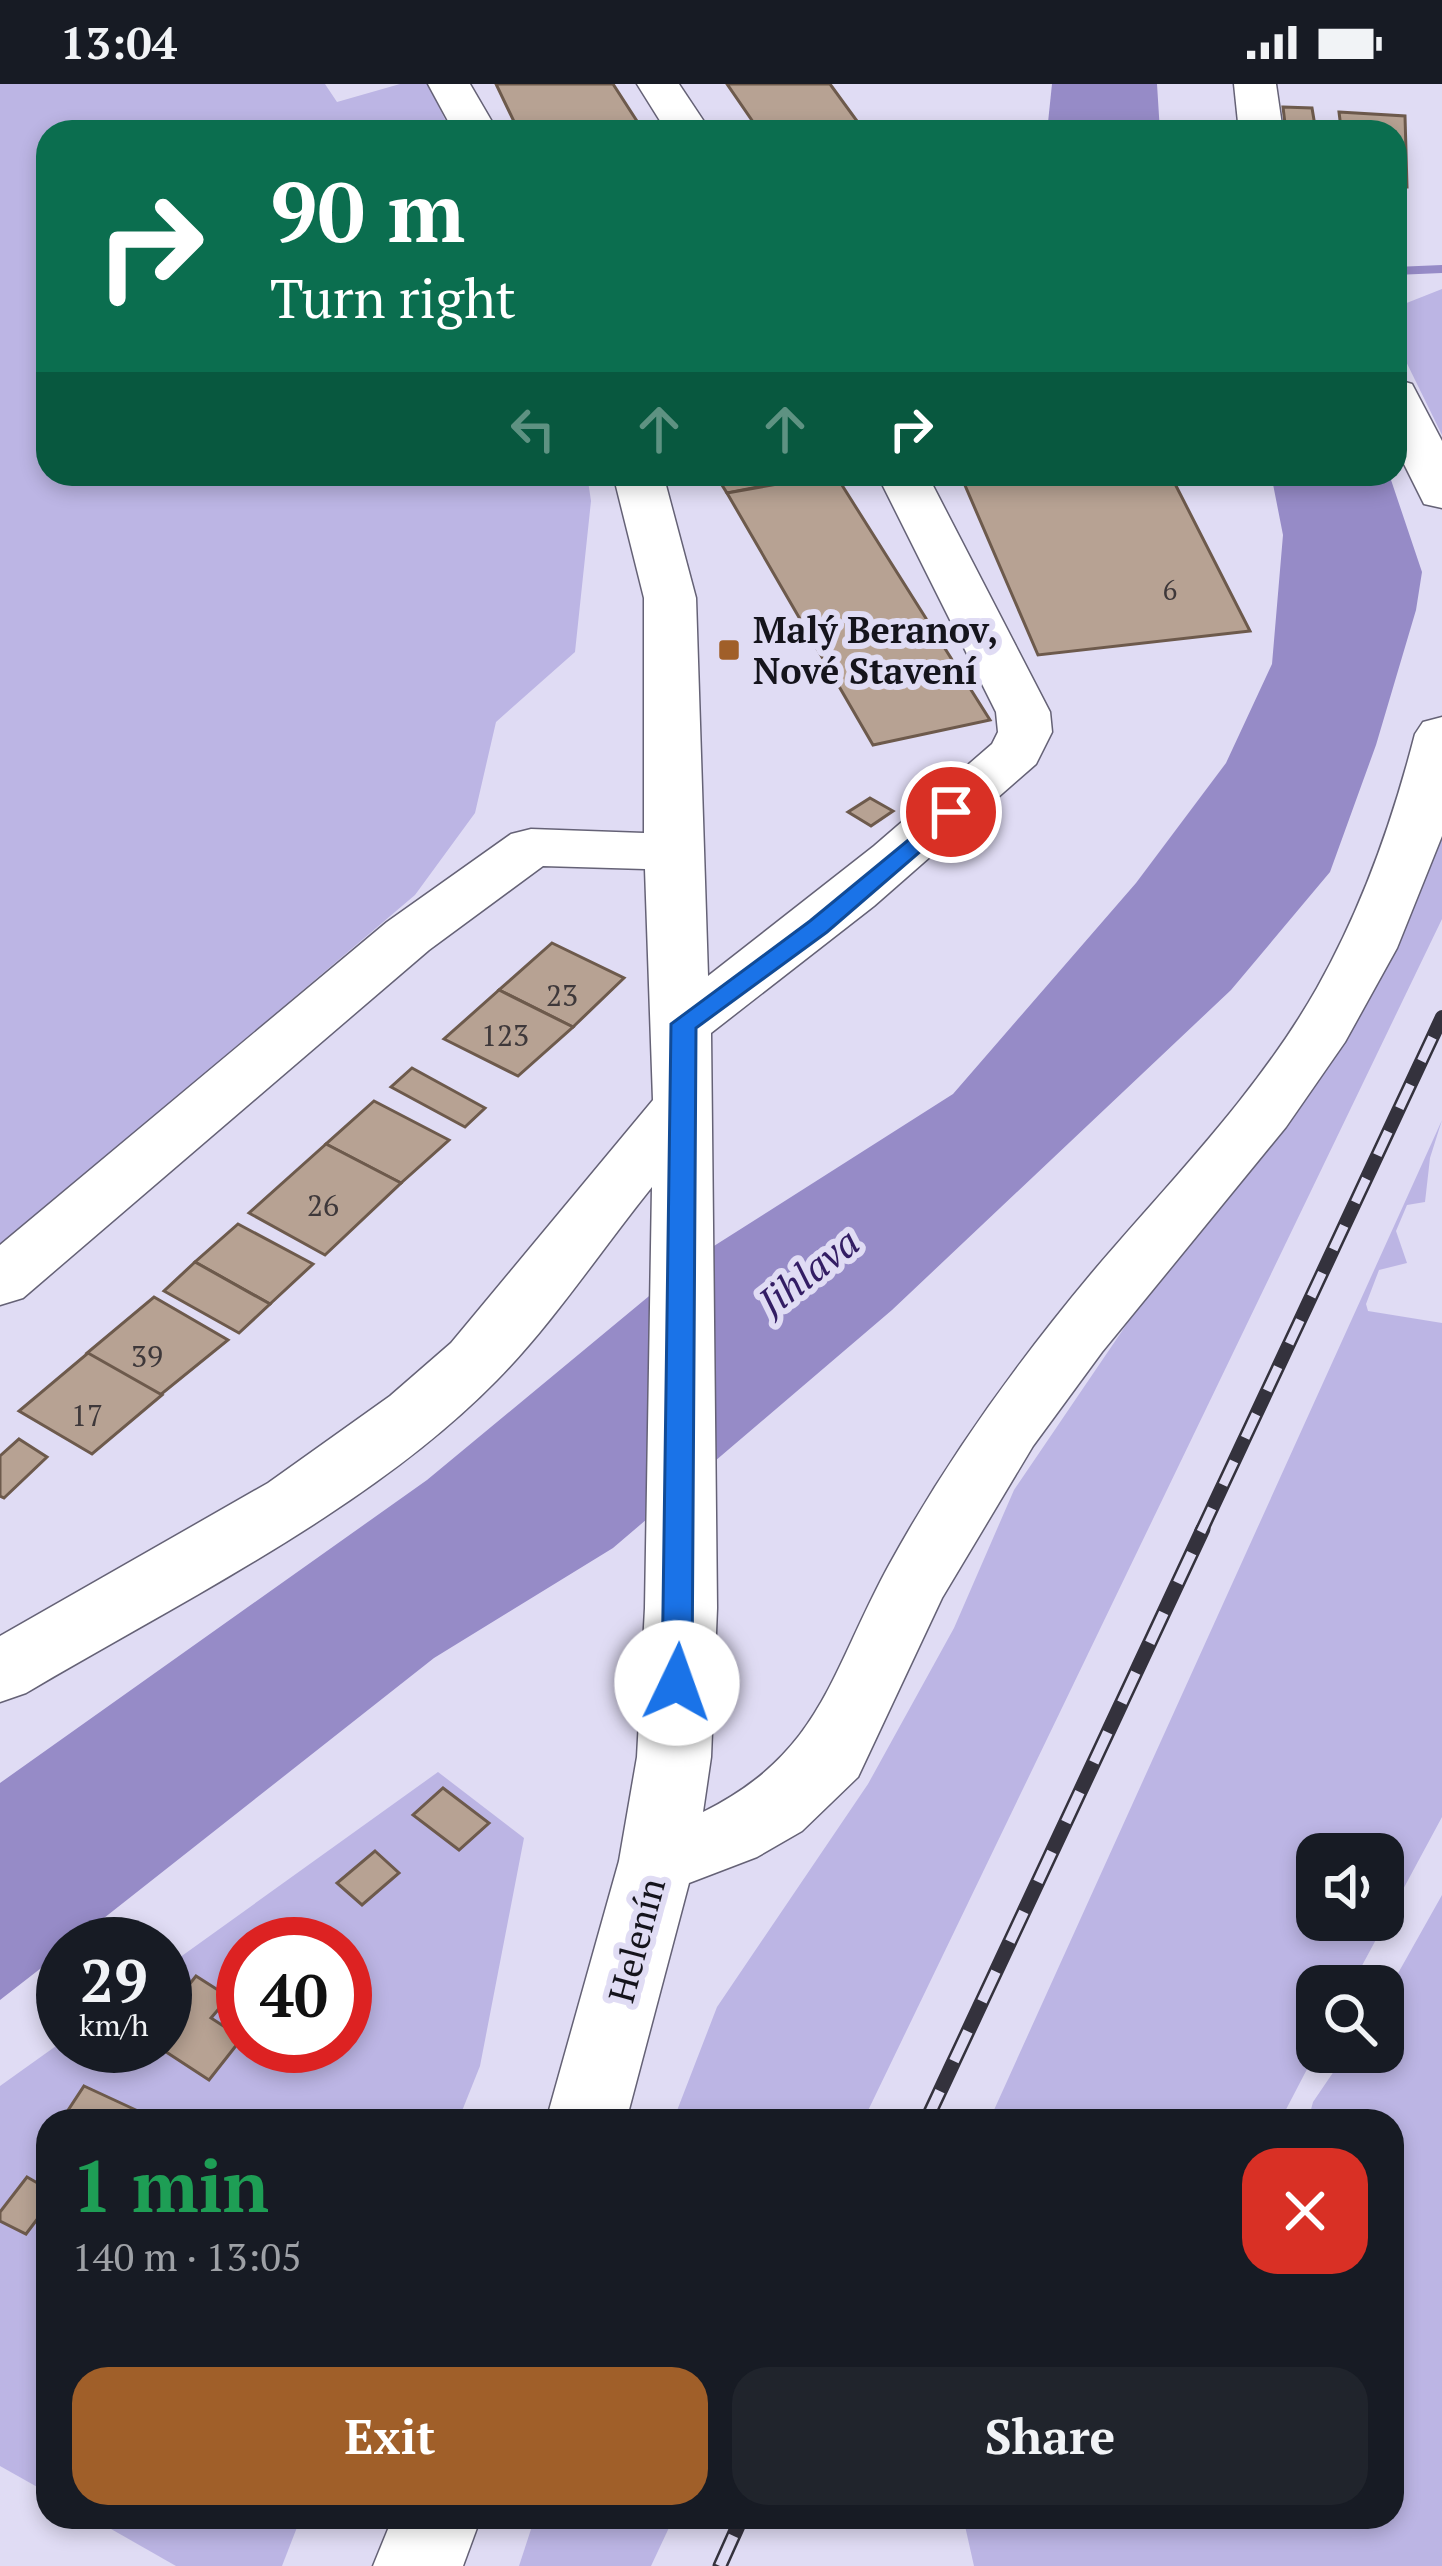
<!DOCTYPE html>
<html lang="en">
<head>
<meta charset="utf-8">
<style>
  :root { --surface:#171b24; --page:#20242c; --text:#f1f3f6; --muted:#9ea1a6; --accent:#a05f29 }
  body { margin:0; font-family:"PT Serif",serif; background:var(--page); color:var(--text); height:100vh; display:flex; flex-direction:column; font-size:45px; white-space:nowrap }
  * { box-sizing:border-box; margin:0 }
  p { font-size:39px; color:var(--muted) }
  .icon { flex:none; width:66px; height:66px; fill:none; stroke:currentColor; stroke-width:2; stroke-linecap:round; stroke-linejoin:round }
  .map { position:relative; flex:1; overflow:hidden }
  .drawer { position:absolute; left:36px; top:2025px; width:1368px; height:420px; display:flex; flex-direction:column; background:var(--surface); border-radius:36px; box-shadow:0 6px 18px #0003 }
  .drawer>* { flex:none }
  .top-card { position:absolute; left:36px; top:36px; width:1371px; height:366px; border-radius:36px; box-shadow:0 6px 18px #0003; background:#0b6e4f; color:#fff; overflow:hidden }
  .tools { position:absolute; left:1296px; top:1749px; display:grid; gap:24px }
  .tools a { display:grid; place-items:center; width:108px; height:108px; border-radius:24px; background:var(--surface); box-shadow:0 6px 18px #0003; font-size:60px }
  .speed { position:absolute; left:36px; top:1833px; display:flex; gap:24px; font-size:60px; font-weight:700; text-align:center }
  .speed>* { display:grid; place-content:center; width:156px; height:156px; border-radius:50%; background:var(--surface); box-shadow:0 6px 18px #0003; line-height:1 }
  .speed small { font-size:30px; font-weight:400 }
  .speed .limit { border:18px solid #d22; background:#fff; color:#111 }
  .pin { position:absolute; display:grid; place-items:center; width:102px; height:102px; color:#fff; margin:-51px; border:6px solid #fff; border-radius:50%; box-shadow:0 3px 12px #0007 }
  .me { position:absolute; width:132px; margin:-66px; rotate:3deg; stroke-linejoin:round; filter:drop-shadow(0 0 9px #0008) }
  .turn { display:flex; align-items:center; gap:42px; height:252px; padding:0 36px; font-size:54px }
  .turn .icon { width:156px; height:156px; stroke-width:2.5 }
  .turn b { display:block; font-size:84px; line-height:102px }
  .lanes { display:flex; align-items:center; height:114px; padding:0 36px; background:#0003; justify-content:center; gap:60px; direction:ltr }
  .lanes .off { opacity:.35 }
  .round { display:grid; place-items:center; flex:none; width:126px; height:126px; border-radius:36px; background:var(--page) }
  .headline { display:flex; align-items:center; justify-content:space-between; height:204px; padding:0 36px }
  h1 { font-size:72px; font-weight:800; line-height:90px; color:#1e9e55 }
  .cta { display:flex; gap:24px; margin-top:auto; padding:24px 36px }
  .cta a { flex:1; height:138px; border-radius:36px; background:var(--accent); color:#fff; font-size:48px; font-weight:800; line-height:138px; text-align:center }
  .cta a+a { background:var(--page); color:var(--text) }
  .status { display:flex; justify-content:space-between; align-items:center; height:84px; padding:0 60px; background:var(--surface); direction:ltr }
  .status svg { height:33px; fill:currentColor }
  .map>svg:first-child { display:block }
  .green { fill:#bcb5e4; fill-rule:evenodd }
  .water { fill:#968bc7 }
  .lines { fill:none; stroke-linecap:round; stroke-linejoin:round }
  .stream { fill:#968bc7; fill-rule:evenodd }
  .building { fill:#b7a293; stroke:#6d5a4c; stroke-width:3 }
  .minor-casing { stroke:#656276; stroke-width:3 }
  .minor { fill:#fff; fill-rule:evenodd }
  .rail-far1-casing { stroke:#34323d; stroke-width:14 }
  .rail-casing { stroke:#34323d; stroke-width:15 }
  .rail-far1 { stroke:#e0dcf4; stroke-width:9; stroke-dasharray:26; stroke-linecap:butt }
  .rail { stroke:#e0dcf4; stroke-width:10; stroke-dasharray:33; stroke-linecap:butt }
  .route { fill:#1a73e8; stroke:#114b97; stroke-width:3 }
  .poi-dot { fill:#a05f29; stroke:#e0dcf4; stroke-width:4.5 }
  .labels { text-anchor:middle; dominant-baseline:central; stroke-width:12; stroke-linejoin:round; paint-order:stroke }
  .far-number-label { font-size:27px; fill:#3e383a }
  .number-label { font-size:30px; fill:#3e383a }
  .poi-label { font-size:36px; font-weight:bold; fill:#15141c; stroke:#e0dcf4; text-anchor:start }
  .street-label { font-size:36px; fill:#15141c; stroke:#e0dcf4 }
  .water-label { font-size:39px; font-style:italic; fill:#331d64; stroke:#e0dcf4 }
</style>
</head>
<body>
<div class="status"><b>13:04</b><svg viewBox="0 0 49 12"><path d="M0 12V9h3v3zM5 12V6h3v6zM10 12V3h3v9zM15 12V0h3v12zM26 1h20v11H26zM47 4h2v5h-2z"/></svg></div>
<div class="map">
<svg width="1442" height="2482" viewBox="0 0 1442 2482">
  <rect width="100%" height="100%" fill="#e0dcf4"/>
  <g class="green">
    <path d="M0 0H325L337 18 400 0H428L451 48H48V390H587L591 417 575 568 496 638 475 729 415 811 0 1163Z"/>
    <path d="M1442 205V351L1395 255 1399 222Z"/>
    <path d="M1442 739V835L863 2037H673L717 1923 868 1700 954 1544 1014 1406 1139 1222 1356 935 1404 849Z"/>
    <path d="M1442 1036 1430 1074 1425 1118 1407 1121 1396 1147 1407 1179 1379 1186 1366 1220 1368 1227 1442 1239V1733L1351 1902H1317V1966L1280 2037H989ZM1317 1770H1383V1836H1317Z"/>
    <path d="M438 1688 524 1754 480 1982 458 2037H48V2409L0 2382V2002L63 1957V1962H165V1884ZM243 1860H345V1962H243Z"/>
    <path d="M1442 1811V2482H974L963 2433H1392V2037H1308L1313 2018 1347 1968H1383V1916Z"/>
    <path d="M90 2433H301L282 2482H176Z"/>
    <path d="M535 2433H674L651 2482H519Z"/>
  </g>
  <g class="water">
    <path d="M1052 0H1157L1160 48H1047Z"/>
    <path d="M1271 390H1389L1422 488 1416 526 1376 661 1330 788 1231 906 892 1226 613 1464 434 1574 71 1860H63V1867L0 1916V1699L427 1396 695 1174 953 1010 1136 799 1226 679 1272 580 1283 451Z"/>
  </g>
  <g class="lines">
    <path class="stream" d="M1442 181V189L1395 191V183Z"/>
  </g>
  <g class="building">
    <path d="M496 0H613L644 48H519Z"/>
    <path d="M727 0H830L865 48H760Z"/>
    <path d="M1283 23 1312 24 1315 42 1297 41 1298 48H1286Z"/>
    <path d="M1339 28 1405 32 1407 103H1395V48H1331L1330 43 1341 44Z"/>
    <path d="M715 390H826L727 409Z"/>
    <path d="M835 390 840 398 990 636 873 661 727 409Z"/>
    <path d="M982 390H1170L1250 547 1038 571 961 392Z"/>
    <path d="M870 714 893 727 871 742 848 728Z"/>
    <path d="M552 859 624 894 573 943 499 906Z"/>
    <path d="M499 906 573 943 518 992 444 955Z"/>
    <path d="M412 984 485 1024 465 1043 391 1003Z"/>
    <path d="M374 1017 449 1056 401 1099 326 1060Z"/>
    <path d="M326 1060 401 1099 325 1171 249 1129Z"/>
    <path d="M238 1140 313 1180 270 1220 195 1178Z"/>
    <path d="M195 1178 270 1220 239 1249 164 1207Z"/>
    <path d="M154 1213 228 1256 159 1312 87 1269Z"/>
    <path d="M88 1269 162 1311 92 1370 19 1327Z"/>
    <path d="M19 1355 47 1373 4 1414 0 1412V1372Z"/>
    <path d="M443 1704 489 1739 459 1766 413 1731Z"/>
    <path d="M375 1767 399 1789 362 1821 337 1799Z"/>
    <path d="M196 1892 229 1913 211 1934 242 1954 209 1996 157 1962H165V1931Z"/>
    <path d="M84 2002 138 2027 131 2037H61Z"/>
    <path d="M27 2093 48 2105V2121L26 2150 0 2137V2128Z"/>
  </g>
  <g class="lines">
    <defs>
      <g id="minor">
        <path d="M428 0H470L498 48H454Z"/>
        <path d="M637 0H679L711 48H667Z"/>
        <path d="M1234 0H1276L1283 48H1239Z"/>
        <path d="M1395 295 1412 300 1442 357V424L1424 420 1395 362Z"/>
        <path d="M613 390H663L696 514 708 892 874 762 992 660 998 648 996 628 877 390H927L1050 628 1052 648 1036 680 874 822 711 949 717 1524 711 1673 703 1728C822 1669 830 1589 889 1481 946 1377 1015 1281 1091 1190 1169 1098 1257 1010 1317 904 1362 824 1392 739 1415 650L1423 638 1442 633V752L1397 864 1345 958 1286 1043 1102 1268 1033 1362 942 1514 858 1693 802 1747 757 1773 689 1799 626 2037H546L619 1777 637 1673 645 1524 652 1103C601 1166 554 1238 497 1296 371 1425 181 1517 26 1609L0 1618V1552L268 1399 390 1312 451 1259 653 1016 645 785 543 782 429 866 23 1214 0 1221V1161L387 838 511 750 531 745 644 749V514Z"/>
        <path d="M393 2433H481L463 2482H373Z"/>
      </g>
    </defs>
    <use href="#minor" class="minor-casing"/>
    <use href="#minor" class="minor"/>
    <defs>
      <path id="rail-far1" d="M1201 1448 1442 933"/>
      <g id="rail">
        <path d="M926 2037 1203 1445"/>
        <path d="M720 2482 742 2433"/>
      </g>
    </defs>
    <use href="#rail-far1" class="rail-far1-casing"/>
    <use href="#rail" class="rail-casing"/>
    <use href="#rail-far1" class="rail-far1"/>
    <use href="#rail" class="rail"/>
  </g>
  <path class="route" d="M951 721 959 723V734L827 848 696 944 692 1599 688 1607 677 1611 667 1607 662 1599 671 940 810 837Z"/>
  <rect class="poi-dot" x="717" y="554" width="24" height="24" rx="6"/>
  <g class="labels">
    <g class="far-number-label">
      <text x="1170" y="506">6</text>
    </g>
    <g class="number-label">
      <text x="562" y="911">23</text>
      <text x="505" y="951">123</text>
      <text x="323" y="1121">26</text>
      <text x="147" y="1272">39</text>
      <text x="87" y="1331">17</text>
    </g>
    <g class="poi-label">
      <text x="753" y="545">Malý Beranov,<tspan x="753" dy="41">Nové Stavení</tspan></text>
    </g>
    <g class="street-label">
      <text transform="translate(636 1856) rotate(-75)">Helenín</text>
    </g>
    <g class="water-label">
      <text transform="translate(808 1187) rotate(-38)">Jihlava</text>
    </g>
  </g>
</svg>
<div class="tools">
<a><svg class="icon" aria-label="sound" viewBox="0 0 24 24"><path d="M4 9h4l5-4v14l-5-4H4zM17 9q2 3 0 6"/></svg></a>
<a><svg class="icon" aria-label="search" viewBox="0 0 24 24"><circle cx="10" cy="10" r="6"/><path d="M15 15l6 6"/></svg></a>
</div>
<div class="speed"><div>29<small>km/h</small></div><div class="limit">40</div></div>
<div class="pin" style="left:951px;top:728px;background:#d93025"><svg class="icon" aria-label="arrive" viewBox="0 0 24 24"><path d="M6 21V4h12l-3 4 3 4H6"/></svg></div>
<svg class="me" style="left:677px;top:1599px" viewBox="-20 -20 40 40"><circle r="19" fill="#fff"/><path d="M0-13L10 11 0 6-10 11z" fill="#1a73e8"/></svg>
<div class="top-card">
<div class="turn"><svg class="icon" aria-label="right" viewBox="0 0 24 24"><path d="M7 20v-9h11M14 6l5 5-5 5"/></svg><div><b>90 m</b>Turn right</div></div>
<div class="lanes"><svg class="icon off" aria-label="left" viewBox="0 0 24 24"><path d="M17 20v-9H6M10 6l-5 5 5 5"/></svg><svg class="icon off" aria-label="ahead" viewBox="0 0 24 24"><path d="M12 20V5M6 11l6-6 6 6"/></svg><svg class="icon off" aria-label="ahead" viewBox="0 0 24 24"><path d="M12 20V5M6 11l6-6 6 6"/></svg><svg class="icon" aria-label="right" viewBox="0 0 24 24"><path d="M7 20v-9h11M14 6l5 5-5 5"/></svg></div>
</div>
<section class="drawer">
<div class="headline"><div><h1>1 min</h1><p>140 m · 13:05</p></div><a class="round" style="background:#d93025;color:#fff"><svg class="icon" aria-label="close" viewBox="0 0 24 24"><path d="M6 6l12 12M18 6L6 18"/></svg></a></div>
<div class="cta"><a>Exit</a><a>Share</a></div>
</section>
</div>
</body>
</html>
